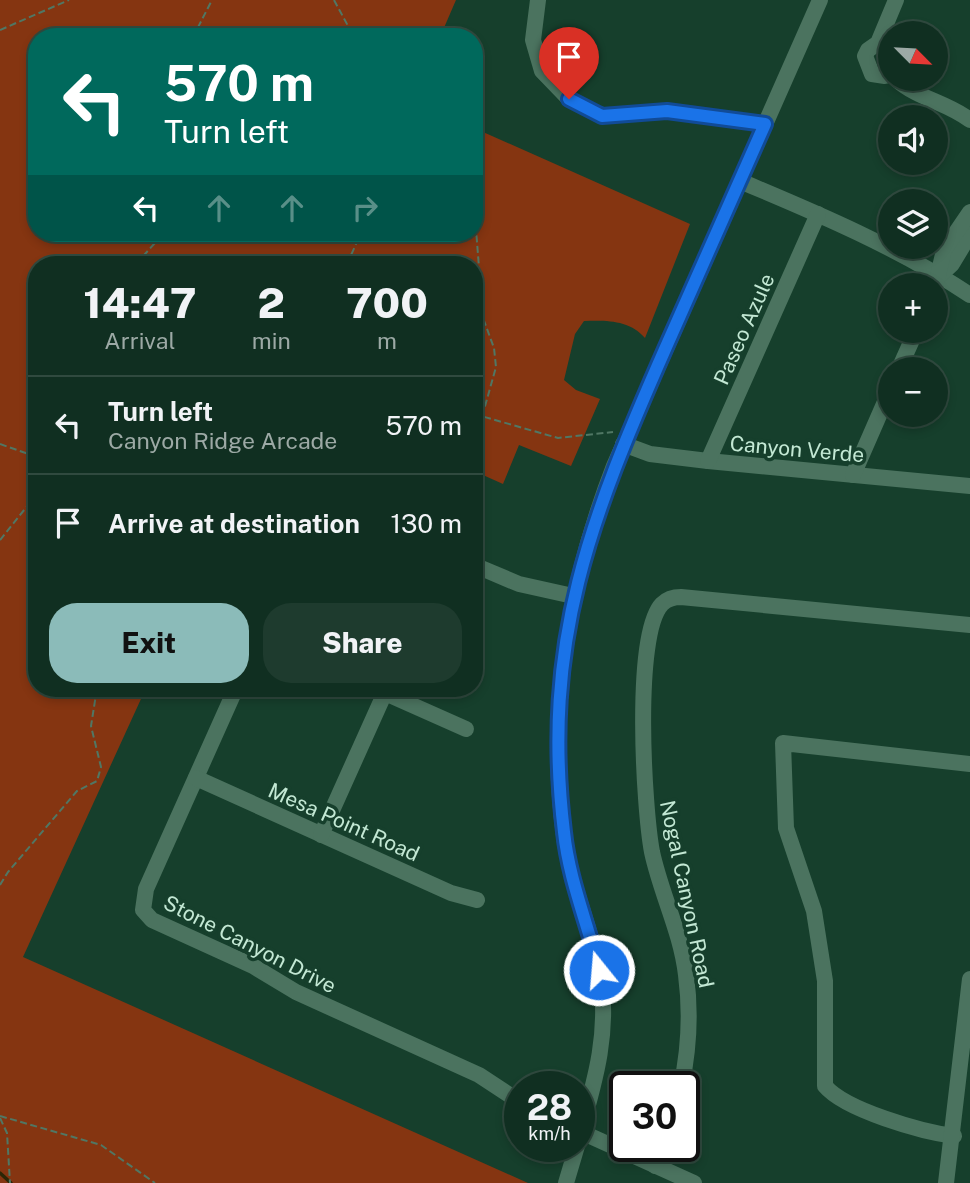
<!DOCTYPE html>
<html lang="en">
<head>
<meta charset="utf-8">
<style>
  :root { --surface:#102f21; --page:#1e3b2e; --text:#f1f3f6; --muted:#9ca9a5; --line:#304a3f; --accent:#8bbbb9 }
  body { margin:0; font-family:"Public Sans",sans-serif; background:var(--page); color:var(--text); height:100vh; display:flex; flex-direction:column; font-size:26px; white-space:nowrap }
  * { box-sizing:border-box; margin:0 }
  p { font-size:23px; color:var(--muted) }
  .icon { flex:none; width:38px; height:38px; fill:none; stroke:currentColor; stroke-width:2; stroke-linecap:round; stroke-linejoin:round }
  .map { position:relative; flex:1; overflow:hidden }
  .side { position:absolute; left:28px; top:256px; width:455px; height:441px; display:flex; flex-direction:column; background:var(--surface); border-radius:28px; box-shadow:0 4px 10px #0003,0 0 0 2px var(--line) }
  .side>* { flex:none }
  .hud { position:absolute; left:28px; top:28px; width:455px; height:214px; border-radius:28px; box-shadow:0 4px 10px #0003,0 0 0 2px var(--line); background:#00695c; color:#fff; overflow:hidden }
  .needle { width:46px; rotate:114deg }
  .buttons { position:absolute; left:878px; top:21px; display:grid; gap:14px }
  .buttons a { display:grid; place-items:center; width:70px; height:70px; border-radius:50%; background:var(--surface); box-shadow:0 4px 10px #0003,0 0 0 2px var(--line); font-size:35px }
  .speed { position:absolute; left:504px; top:1071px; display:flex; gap:14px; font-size:35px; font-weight:700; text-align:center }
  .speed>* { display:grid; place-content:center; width:91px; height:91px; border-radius:50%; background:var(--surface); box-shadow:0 4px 10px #0003,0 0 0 2px var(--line); line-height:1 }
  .speed small { font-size:18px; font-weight:400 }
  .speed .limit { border:4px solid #111; border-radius:10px; background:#fff; color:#111 }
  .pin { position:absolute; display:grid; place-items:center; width:60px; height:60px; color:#fff; margin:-72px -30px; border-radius:50% 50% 50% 0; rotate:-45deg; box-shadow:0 0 7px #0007 }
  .pin .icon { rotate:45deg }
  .me { position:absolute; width:77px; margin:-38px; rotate:343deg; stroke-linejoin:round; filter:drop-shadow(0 0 5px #0008) }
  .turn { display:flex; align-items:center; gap:24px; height:147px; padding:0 21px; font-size:32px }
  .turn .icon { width:91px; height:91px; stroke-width:2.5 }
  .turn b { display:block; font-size:49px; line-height:60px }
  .lanes { display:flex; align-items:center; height:66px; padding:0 21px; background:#0003; justify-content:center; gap:35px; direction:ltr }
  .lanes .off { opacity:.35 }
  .eta { display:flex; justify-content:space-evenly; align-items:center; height:119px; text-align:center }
  .eta b { font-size:42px; font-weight:800; line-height:49px }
  .action { display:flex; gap:14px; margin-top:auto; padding:14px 21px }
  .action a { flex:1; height:80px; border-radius:28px; background:var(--accent); color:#111; font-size:28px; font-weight:800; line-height:80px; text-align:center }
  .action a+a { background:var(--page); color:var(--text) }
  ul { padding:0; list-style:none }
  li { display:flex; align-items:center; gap:21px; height:98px; padding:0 21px; border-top:2px solid var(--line) }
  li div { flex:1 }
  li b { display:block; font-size:26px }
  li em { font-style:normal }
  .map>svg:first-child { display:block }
  .green { fill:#853511 }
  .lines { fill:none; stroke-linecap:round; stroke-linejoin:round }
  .stream { stroke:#2b2606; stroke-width:3.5 }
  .path { stroke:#507764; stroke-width:2; stroke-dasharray:7 3.5; stroke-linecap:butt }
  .minor { stroke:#4b735f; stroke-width:16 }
  .route-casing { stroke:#114b97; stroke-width:18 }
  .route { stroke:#1a73e8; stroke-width:12 }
  .labels { text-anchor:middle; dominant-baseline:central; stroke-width:7; stroke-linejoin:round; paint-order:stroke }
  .street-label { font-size:21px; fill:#c3e8d4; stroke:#163f2c }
</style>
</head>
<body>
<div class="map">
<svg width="970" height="1183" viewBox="0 0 970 1183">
  <rect width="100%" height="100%" fill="#163f2c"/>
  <path class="green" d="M0 0H456L440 37H37V233H474V128L690 224 645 338C630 320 606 320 584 321L575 334 564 380 576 390 600 399 571 466 519 445 503 484 474 471V264H37V688H146L23 957 528 1183H0Z"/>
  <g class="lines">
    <path class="stream" d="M0 1173 11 1183"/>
    <g class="path">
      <path d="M334 0 354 37"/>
      <path d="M0 30 69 0"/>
      <path d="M193 37 212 0"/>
      <path d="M474 204 483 318 494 348 496 367 482 417"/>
      <path d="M136 264 164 233"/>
      <path d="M347 264 361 233"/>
      <path d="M474 414 558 438 613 432"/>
      <path d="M0 444 37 457"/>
      <path d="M0 540 37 494"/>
      <path d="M0 885 8 872 77 791 97 781 101 767 91 726 97 688"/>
      <path d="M0 1116 101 1145 155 1183"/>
      <path d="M0 1118 7 1133 10 1183"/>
    </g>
    <g class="minor">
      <path d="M538 0 533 40 542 71 569 99 602 116 667 111 765 124"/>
      <path d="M891 74 885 76 872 74 865 56 868 50 878 43 896 0"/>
      <path d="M896 79C918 99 947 102 970 120"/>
      <path d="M740 181C819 214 899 248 970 295"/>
      <path d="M940 275 952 264 970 234"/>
      <path d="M936 284 944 250 970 212"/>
      <path d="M899 369 916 331"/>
      <path d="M623 444 650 454 708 461 970 486"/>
      <path d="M708 461 818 214"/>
      <path d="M853 475 891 388"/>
      <path d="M474 565 519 584 573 596"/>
      <path d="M236 688 146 889 143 910 152 920 253 966 296 992 479 1075 520 1102"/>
      <path d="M385 693 466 729"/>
      <path d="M196 778 451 893 477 900"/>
      <path d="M321 835 387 688"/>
      <path d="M681 1087C689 1050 691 1013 686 975 681 932 661 894 652 852 644 809 633 634 662 604 668 598 674 597 681 597L970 625"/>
      <path d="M579 1131 694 1183"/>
      <path d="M954 1136C922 1132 845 1110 825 1086V981L814 911 786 828 783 743 970 764"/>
      <path d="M579 1137C595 1082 611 1028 599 970 590 925 570 883 564 836 547 709 568 585 614 466L820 0"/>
      <path d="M655 1166 664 1146"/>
      <path d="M566 1183 577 1146"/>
      <path d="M946 1183 970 979"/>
    </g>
  </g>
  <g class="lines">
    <defs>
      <path id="route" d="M569 99 602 116 667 111 765 124C732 199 699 273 666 347 591 517 541 642 564 832 569 880 588 924 599 970"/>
    </defs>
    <use href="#route" class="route-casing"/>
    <use href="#route" class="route"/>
  </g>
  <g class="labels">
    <g class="street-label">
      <text transform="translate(744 329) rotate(-66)">Paseo Azule</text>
      <text transform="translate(797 449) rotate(5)">Canyon Verde</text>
      <text transform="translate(344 822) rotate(24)">Mesa Point Road</text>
      <text transform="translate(687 894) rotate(78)">Nogal Canyon Road</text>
      <text transform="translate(250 944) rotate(27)">Stone Canyon Drive</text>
    </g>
  </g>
</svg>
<div class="buttons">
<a><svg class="needle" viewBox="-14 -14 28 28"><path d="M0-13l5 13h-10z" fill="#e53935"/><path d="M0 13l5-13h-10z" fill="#9ca9a5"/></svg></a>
<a><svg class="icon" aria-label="sound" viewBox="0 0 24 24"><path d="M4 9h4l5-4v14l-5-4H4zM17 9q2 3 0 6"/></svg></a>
<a><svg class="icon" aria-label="layers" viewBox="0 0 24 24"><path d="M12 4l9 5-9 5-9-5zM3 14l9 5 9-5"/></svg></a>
<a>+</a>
<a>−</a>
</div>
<div class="speed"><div>28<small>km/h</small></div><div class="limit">30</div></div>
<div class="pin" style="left:569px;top:99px;background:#d93025"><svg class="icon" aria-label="arrive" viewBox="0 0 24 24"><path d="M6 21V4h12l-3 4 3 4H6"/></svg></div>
<svg class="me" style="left:599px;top:970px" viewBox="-20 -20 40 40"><circle r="17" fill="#1a73e8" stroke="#fff" stroke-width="3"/><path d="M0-11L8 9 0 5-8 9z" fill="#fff"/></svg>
<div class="hud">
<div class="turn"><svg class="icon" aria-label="left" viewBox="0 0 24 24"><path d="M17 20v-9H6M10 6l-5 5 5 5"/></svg><div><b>570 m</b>Turn left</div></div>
<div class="lanes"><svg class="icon" aria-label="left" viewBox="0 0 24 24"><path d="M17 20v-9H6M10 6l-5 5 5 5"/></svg><svg class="icon off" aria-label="ahead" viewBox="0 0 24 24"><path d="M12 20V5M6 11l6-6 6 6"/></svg><svg class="icon off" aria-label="ahead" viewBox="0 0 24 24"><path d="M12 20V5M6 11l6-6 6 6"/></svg><svg class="icon off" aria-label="right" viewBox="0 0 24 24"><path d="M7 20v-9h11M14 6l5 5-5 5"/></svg></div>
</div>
<section class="side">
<div class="eta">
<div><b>14:47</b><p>Arrival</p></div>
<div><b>2</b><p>min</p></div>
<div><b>700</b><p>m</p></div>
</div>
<ul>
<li><svg class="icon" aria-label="left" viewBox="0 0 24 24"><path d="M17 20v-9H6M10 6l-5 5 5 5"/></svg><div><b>Turn left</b><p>Canyon Ridge Arcade</p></div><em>570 m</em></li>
<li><svg class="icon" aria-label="arrive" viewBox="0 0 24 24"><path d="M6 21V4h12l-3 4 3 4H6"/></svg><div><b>Arrive at destination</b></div><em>130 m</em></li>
</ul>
<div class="action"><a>Exit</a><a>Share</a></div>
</section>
</div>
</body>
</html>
